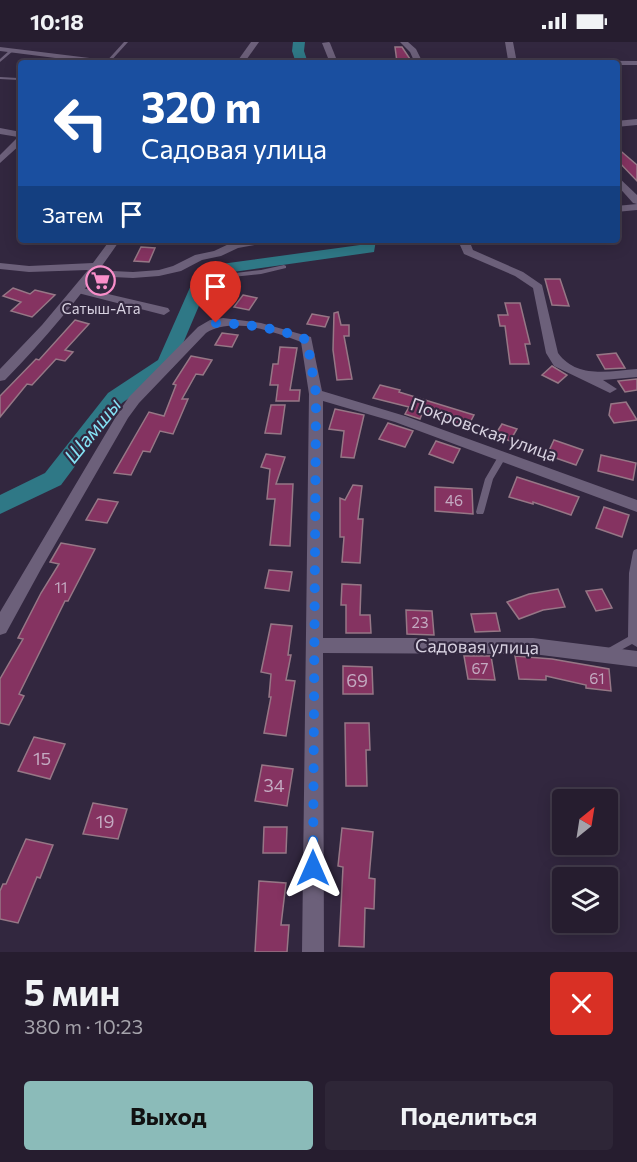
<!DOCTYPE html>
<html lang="ru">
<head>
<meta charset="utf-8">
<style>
  :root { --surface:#261d2f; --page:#2e2637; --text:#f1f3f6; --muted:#a4a2aa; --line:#423b4b; --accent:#8bbbb9 }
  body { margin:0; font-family:Commissioner,sans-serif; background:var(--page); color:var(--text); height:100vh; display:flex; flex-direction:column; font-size:22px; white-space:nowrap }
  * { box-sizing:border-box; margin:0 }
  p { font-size:20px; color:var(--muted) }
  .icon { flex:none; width:33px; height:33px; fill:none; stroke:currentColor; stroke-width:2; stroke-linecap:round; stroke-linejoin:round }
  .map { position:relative; height:910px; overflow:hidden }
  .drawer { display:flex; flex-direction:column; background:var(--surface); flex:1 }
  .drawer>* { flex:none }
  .banner { position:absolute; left:18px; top:18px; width:602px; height:183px; border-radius:6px; box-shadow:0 3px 15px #0003,0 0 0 2px var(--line); background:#1a4fa0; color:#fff; overflow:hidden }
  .needle { width:39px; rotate:30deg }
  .buttons { position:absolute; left:552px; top:747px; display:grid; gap:12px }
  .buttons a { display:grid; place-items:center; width:66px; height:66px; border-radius:6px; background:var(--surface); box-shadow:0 3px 15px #0003,0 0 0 2px var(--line); font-size:30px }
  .pin { position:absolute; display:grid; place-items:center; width:51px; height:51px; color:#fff; margin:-62px -26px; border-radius:50% 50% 50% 0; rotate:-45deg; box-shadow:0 0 6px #0007 }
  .pin .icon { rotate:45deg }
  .me { position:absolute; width:66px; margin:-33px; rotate:0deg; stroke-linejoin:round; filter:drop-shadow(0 0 4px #0008) }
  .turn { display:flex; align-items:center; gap:21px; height:126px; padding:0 24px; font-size:27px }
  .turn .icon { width:78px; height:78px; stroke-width:2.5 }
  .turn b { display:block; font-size:42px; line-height:51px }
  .then { display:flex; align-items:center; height:57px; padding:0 24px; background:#0003; gap:12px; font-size:22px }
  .round { display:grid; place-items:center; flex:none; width:63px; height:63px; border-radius:6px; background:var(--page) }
  .summary { display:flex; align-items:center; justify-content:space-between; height:102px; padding:0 24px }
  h1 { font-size:36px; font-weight:700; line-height:45px }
  .primary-button { display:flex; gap:12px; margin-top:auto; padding:12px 24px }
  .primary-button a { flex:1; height:69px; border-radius:6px; background:var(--accent); color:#111; font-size:24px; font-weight:700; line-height:69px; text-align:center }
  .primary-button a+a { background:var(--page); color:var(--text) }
  .status { display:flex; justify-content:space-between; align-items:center; height:42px; padding:0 30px; background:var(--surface); direction:ltr }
  .status svg { height:16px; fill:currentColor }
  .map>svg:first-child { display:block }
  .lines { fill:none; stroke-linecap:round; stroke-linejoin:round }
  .river { fill:#2f7886; fill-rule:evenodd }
  .building { fill:#853361; stroke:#967786; stroke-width:1.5 }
  .lane { fill:#6c607a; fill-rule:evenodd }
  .street { fill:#6c607a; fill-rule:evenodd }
  .secondary { fill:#6c607a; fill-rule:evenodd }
  .route { stroke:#1a73e8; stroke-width:10; stroke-dasharray:0 18 }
  .labels { text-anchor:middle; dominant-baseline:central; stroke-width:4.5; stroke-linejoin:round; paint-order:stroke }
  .far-poi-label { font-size:15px; fill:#d8d2e1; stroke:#32273f }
  .number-label { font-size:15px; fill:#c3aac1 }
  .street-label { font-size:18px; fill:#d8d2e1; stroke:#32273f }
  .near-number-label { font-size:18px; fill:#c3aac1 }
  .water-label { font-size:20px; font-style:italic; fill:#85e2f5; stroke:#32273f }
</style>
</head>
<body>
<div class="status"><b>10:18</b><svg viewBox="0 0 49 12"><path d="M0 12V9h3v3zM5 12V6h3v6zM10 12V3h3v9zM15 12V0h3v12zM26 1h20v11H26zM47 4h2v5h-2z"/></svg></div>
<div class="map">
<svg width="637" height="910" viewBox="0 0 637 910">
  <rect width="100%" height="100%" fill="#32273f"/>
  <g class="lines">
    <g class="river">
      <path d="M293 0H305L304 9 308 21H296L292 9Z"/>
      <path d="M360 198H376L374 210 212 233 173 325 122 361 61 443 0 472V453L45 431 108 351 158 318 199 225 360 203Z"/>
    </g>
  </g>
  <g class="building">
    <path d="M395 5H402L412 20H397Z"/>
    <path d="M616 105 637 123V139L616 117Z"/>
    <path d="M141 205 155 206 149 220 134 219Z"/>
    <path d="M545 237H560L569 264 552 263Z"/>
    <path d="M13 246 30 252 35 248 55 253 32 275 11 269 21 260 3 254Z"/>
    <path d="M243 253 257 256 249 268 234 265Z"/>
    <path d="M505 261H520L530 302H525L529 322H510L505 284H500L498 273H508Z"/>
    <path d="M338 270 341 283H349V294H344L352 337 337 338 333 308 334 271Z"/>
    <path d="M312 272 329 275 325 285 307 282Z"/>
    <path d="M75 278 89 282 65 308 73 310 65 319 56 317 32 343 27 342 0 375V354L36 317 39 318Z"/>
    <path d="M222 291 238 293 232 305 215 303Z"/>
    <path d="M280 305 297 306 290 348H300L299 359H276L278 343H270L273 322H278Z"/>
    <path d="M616 311 625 326 605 327 597 313Z"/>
    <path d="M191 314 212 318 203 333 196 332 182 357H188L173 392 160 389 150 410 143 409 131 433 114 431 149 370 164 374 176 343 173 342Z"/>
    <path d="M552 324 567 333 558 341 542 333Z"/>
    <path d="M637 337V348L625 350 618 339Z"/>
    <path d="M380 343 400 348 399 350 474 373 467 386 422 372 420 377 405 372 409 365 373 356Z"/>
    <path d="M626 360 637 378 614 381 609 373 611 362Z"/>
    <path d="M271 363H285L281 392 265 391Z"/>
    <path d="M335 367 364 373 354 416 341 415 344 389 329 387Z"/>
    <path d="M388 381 413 389 405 405 379 397Z"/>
    <path d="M502 382 517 387 510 399 495 393Z"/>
    <path d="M554 398 583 408 576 423 547 413Z"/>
    <path d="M436 399 460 407 453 421 429 412Z"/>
    <path d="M266 412 285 415 276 442H293L290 504 270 503 275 457H267L270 427 261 425Z"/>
    <path d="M601 413 636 421 633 438 598 429Z"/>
    <path d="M517 435 579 455 571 473 533 460V462L509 455Z"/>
    <path d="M353 443 362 444 358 477H363L360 521 342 520 344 495H340V456L345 458Z"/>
    <path d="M435 445 472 447 473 472 435 469Z"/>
    <path d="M98 457 118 460 107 481 86 478Z"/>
    <path d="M604 465 629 473 622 495 596 486Z"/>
    <path d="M61 501 95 507 68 559H65L19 652 24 654 9 683 0 681V637L23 597 18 596 41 551 59 522 50 520Z"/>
    <path d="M269 528 292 530 289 549 265 546Z"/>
    <path d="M342 542 361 543 360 573H370L371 591H346V563H341Z"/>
    <path d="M558 547 565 565 543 568 519 577 507 560 529 552Z"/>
    <path d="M602 547 612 566 596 569 586 549Z"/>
    <path d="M406 568 432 569 434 593 407 592Z"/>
    <path d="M496 571 500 589 475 590 471 572Z"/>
    <path d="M271 582 292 584 288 613H291L286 638 295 639 286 694 264 691 271 655H269L271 632 261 630Z"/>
    <path d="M464 614H491L495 638 468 637Z"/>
    <path d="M515 614 552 617 609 627 611 649 586 646V643L546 634V638L519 637Z"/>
    <path d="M343 624 372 625 373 652H343Z"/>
    <path d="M345 681H369L370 708H366L367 744H346Z"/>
    <path d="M34 695 65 702 50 737 18 729Z"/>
    <path d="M262 723 293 727 287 764 255 759Z"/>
    <path d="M93 761 127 767 118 797 83 792Z"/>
    <path d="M264 785H287L286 811H263Z"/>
    <path d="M342 786 373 790 369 836 375 837 374 867 365 866 364 905 339 904 343 825 338 824Z"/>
    <path d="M26 797 53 803 40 836 37 835 18 881 0 877V849L3 842H6Z"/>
    <path d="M259 839 286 841 281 883H289L287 910H255Z"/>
  </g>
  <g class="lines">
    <g class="lane">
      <path d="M124 0H128L109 21H105Z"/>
      <path d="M10 8 13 9 0 20V17Z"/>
      <path d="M0 35 18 36 20 37 18 38 0 37Z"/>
      <path d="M284 223 286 224V226L261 232 223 236 211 250 219 281 216 283 214 282 205 250 219 233 261 228Z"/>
      <path d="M502 412 506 415 493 437 484 470 483 472H477L476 470 485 437 499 413Z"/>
      <path d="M637 507V605L632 602 608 615 605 614 604 611 605 608 628 595 629 531 633 510 634 508Z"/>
    </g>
    <g class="street">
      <path d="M329 0 330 1 338 21H330L322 1Z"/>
      <path d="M400 0H408L416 7 423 21H415L410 10Z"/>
      <path d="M0 5 114 19 118 21H95L0 9Z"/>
      <path d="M512 18 637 19V23H616V21H509Z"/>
      <path d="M637 77V83L616 85V79Z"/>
      <path d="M0 86 21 90V102L0 121V113L18 95 0 92Z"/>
      <path d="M637 162V168L616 170V164Z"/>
      <path d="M245 198H270L265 201 238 206 221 214 202 218 181 229 159 234 133 236 92 234 86 231 92 228 133 230 159 228 173 224 195 213 214 209 231 201Z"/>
      <path d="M463 198H474L471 203 473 208 523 230 542 243 558 311C577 337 609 329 637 327V335L603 338 617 347 610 351 554 324 546 311 533 246 515 234 464 212 460 203Z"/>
      <path d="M78 245 168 266 170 269 164 273 74 250 72 248Z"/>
      <path d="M223 276 261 281 311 295 322 349 405 374 637 458V470L395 380 323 359V596H533L637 609V625L533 612 323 611 324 910H302L309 352 301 300C274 290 233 274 206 291L139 361 128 376 41 527 6 591 0 593V570L118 371 129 355 198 285 210 278Z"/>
    </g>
    <g class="secondary">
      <path d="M251 0H259L244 21H236Z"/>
      <path d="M505 0H513L517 21H476L480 19 508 18Z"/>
      <path d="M616 133 637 153V162L633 161 616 142Z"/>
      <path d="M110 198H120C87 247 48 294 5 338L0 339V327L42 283 88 228 29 230 0 227V221L29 224 93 221Z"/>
    </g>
  </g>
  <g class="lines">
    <path class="route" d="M216 281C247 282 278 286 307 298L316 352 313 826"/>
  </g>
  <defs>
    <symbol id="supermarket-ring" viewBox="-11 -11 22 22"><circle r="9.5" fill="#32273f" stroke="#f98fca" stroke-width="1.5"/><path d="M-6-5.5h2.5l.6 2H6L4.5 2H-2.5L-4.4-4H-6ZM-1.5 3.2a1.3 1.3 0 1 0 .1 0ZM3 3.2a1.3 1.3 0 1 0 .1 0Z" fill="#f98fca"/></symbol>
  </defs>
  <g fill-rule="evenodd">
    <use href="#supermarket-ring" x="84" y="222" width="33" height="33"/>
  </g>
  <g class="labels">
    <g class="far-poi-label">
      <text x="101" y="266">Сатыш-Ата</text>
    </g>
    <g class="number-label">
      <text x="454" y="458">46</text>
      <text x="61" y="545">11</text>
      <text x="420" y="580">23</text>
      <text x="480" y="626">67</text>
      <text x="597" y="636">61</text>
    </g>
    <g class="street-label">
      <text transform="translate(484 387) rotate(20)">Покровская улица</text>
      <text transform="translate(477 604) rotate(1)">Садовая улица</text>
    </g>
    <g class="near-number-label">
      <text x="357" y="638">69</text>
      <text x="42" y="716">15</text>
      <text x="274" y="743">34</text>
      <text x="105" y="779">19</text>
    </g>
    <g class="water-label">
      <text transform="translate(92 388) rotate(-51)">Шамшы</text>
    </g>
  </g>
</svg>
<div class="buttons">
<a><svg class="needle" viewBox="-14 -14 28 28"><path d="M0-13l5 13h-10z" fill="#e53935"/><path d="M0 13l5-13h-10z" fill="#a4a2aa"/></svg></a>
<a><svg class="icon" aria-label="layers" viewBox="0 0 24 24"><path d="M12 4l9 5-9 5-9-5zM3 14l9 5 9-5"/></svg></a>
</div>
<div class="pin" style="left:216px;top:281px;background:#d93025"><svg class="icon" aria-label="arrive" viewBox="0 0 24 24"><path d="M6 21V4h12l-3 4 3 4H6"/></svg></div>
<svg class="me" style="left:313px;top:826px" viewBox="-20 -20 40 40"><path d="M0-17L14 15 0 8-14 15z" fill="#1a73e8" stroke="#fff" stroke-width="4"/></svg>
<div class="banner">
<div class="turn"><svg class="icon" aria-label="left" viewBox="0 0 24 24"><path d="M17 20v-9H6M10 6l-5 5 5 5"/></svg><div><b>320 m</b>Садовая улица</div></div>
<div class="then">Затем<svg class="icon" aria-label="arrive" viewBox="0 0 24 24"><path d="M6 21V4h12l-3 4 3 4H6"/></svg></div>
</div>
</div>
<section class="drawer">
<div class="summary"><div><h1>5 мин</h1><p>380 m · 10:23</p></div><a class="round" style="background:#d93025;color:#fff"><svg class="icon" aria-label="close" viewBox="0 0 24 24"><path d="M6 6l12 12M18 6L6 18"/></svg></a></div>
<div class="primary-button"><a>Выход</a><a>Поделиться</a></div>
</section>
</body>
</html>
